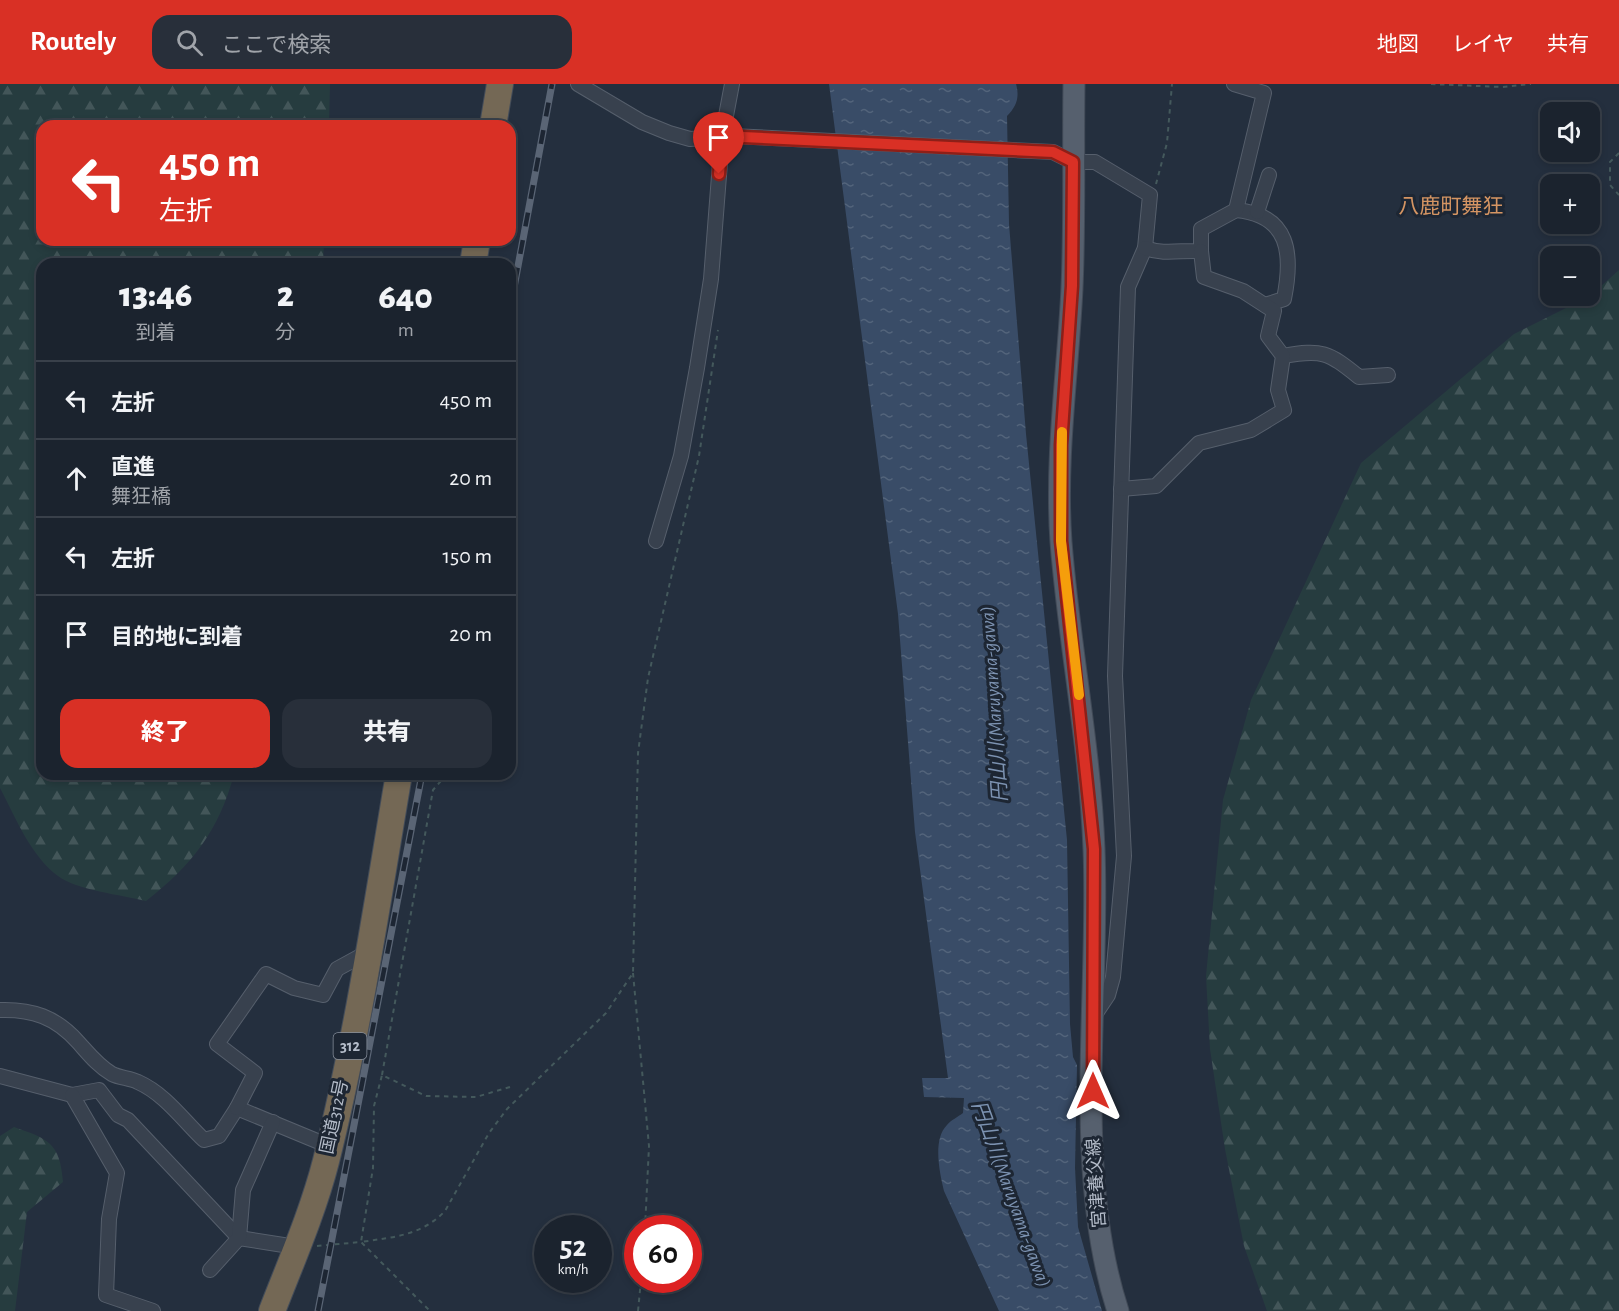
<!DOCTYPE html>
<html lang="ja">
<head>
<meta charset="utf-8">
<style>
  :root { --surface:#1b232e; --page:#282f3a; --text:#f1f3f6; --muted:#a0a4aa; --line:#39404a; --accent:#d93025 }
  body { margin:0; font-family:"Alegreya Sans","Noto Sans JP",sans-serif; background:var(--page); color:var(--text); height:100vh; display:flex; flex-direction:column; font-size:22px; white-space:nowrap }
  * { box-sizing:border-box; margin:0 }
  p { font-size:20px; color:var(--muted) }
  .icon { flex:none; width:33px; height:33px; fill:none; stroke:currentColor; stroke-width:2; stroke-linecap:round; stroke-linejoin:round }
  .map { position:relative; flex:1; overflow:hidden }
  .sheet { position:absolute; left:36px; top:174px; width:480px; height:522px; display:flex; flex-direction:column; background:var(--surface); border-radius:18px; box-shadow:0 3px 9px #0003,0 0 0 2px var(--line) }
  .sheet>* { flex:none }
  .top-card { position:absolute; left:36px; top:36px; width:480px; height:126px; border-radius:18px; box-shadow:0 3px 9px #0003,0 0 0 2px var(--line); background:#d93025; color:#fff; overflow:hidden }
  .fabs { position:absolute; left:1540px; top:18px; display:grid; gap:12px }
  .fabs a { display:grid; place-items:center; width:60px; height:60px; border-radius:12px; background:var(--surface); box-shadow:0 3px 9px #0003,0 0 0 2px var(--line); font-size:30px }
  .speed { position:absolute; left:534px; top:1131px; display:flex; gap:12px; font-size:30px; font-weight:700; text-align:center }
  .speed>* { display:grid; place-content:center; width:78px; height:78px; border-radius:50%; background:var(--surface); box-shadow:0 3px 9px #0003,0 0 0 2px var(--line); line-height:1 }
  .speed small { font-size:15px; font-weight:400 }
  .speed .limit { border:9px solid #d22; background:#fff; color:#111 }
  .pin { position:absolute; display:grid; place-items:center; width:51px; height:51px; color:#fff; margin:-62px -26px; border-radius:50% 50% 50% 0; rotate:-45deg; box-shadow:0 0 6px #0007 }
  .pin .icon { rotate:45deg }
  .me { position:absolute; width:66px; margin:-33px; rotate:0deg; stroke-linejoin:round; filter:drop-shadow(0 0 4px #0008) }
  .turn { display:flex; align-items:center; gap:21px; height:126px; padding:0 24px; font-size:27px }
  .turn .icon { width:78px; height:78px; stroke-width:2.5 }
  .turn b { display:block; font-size:42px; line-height:51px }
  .eta { display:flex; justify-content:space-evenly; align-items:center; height:102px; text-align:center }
  .eta b { font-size:36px; font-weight:800; line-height:42px }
  .cta { display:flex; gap:12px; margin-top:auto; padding:12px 24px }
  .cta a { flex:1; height:69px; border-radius:18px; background:var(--accent); color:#fff; font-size:24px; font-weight:800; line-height:69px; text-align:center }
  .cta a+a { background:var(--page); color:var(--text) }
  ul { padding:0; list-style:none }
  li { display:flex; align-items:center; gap:18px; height:78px; padding:0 24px; border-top:2px solid var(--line) }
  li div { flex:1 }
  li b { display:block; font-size:22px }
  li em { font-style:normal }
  header { display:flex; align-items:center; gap:36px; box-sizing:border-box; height:84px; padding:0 30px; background:var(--accent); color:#fff }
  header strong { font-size:28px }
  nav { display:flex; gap:33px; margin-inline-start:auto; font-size:21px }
  .search { width:420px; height:54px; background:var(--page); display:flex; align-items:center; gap:15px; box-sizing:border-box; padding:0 21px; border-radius:18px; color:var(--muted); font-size:22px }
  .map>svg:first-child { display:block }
  .forest { fill:url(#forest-firs) }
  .water { fill:url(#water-ripples) }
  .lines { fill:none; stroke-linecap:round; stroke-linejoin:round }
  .street-casing { stroke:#565f6c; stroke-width:16 }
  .primary-casing { stroke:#414a57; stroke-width:23 }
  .highway-casing { stroke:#434c59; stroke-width:28 }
  .path { stroke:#44595c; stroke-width:2; stroke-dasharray:4.5 4.5; stroke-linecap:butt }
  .street { stroke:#38414e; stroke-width:14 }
  .primary { stroke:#56606e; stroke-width:21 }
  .highway { stroke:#746855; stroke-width:26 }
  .rail-casing { stroke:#5a6575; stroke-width:7 }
  .rail { stroke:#1d2633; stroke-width:4.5; stroke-dasharray:14; stroke-linecap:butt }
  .route-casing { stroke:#8d1f18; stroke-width:15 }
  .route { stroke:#d93025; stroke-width:10 }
  .slow { stroke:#f59e0b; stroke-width:10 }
  .labels { text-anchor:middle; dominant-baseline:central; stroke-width:6; stroke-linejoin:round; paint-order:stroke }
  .shield { fill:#1d2633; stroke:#878f9c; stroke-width:1.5 }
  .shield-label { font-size:16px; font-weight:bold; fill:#b4bcc9 }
  .street-label { font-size:18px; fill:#b4bcc9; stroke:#1d2633 }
  .water-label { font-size:20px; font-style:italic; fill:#7c92b1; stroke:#1d2633 }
  .quarter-label { font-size:21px; fill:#d59563; stroke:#1d2633 }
</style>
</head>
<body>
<header>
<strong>Routely</strong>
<div class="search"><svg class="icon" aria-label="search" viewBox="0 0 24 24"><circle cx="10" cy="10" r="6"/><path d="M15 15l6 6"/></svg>ここで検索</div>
<nav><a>地図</a><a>レイヤ</a><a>共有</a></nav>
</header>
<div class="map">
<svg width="1619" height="1227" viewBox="0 0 1619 1227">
  <defs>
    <pattern id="forest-firs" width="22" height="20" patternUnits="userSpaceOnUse" patternTransform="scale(1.5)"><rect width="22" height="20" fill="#263c3f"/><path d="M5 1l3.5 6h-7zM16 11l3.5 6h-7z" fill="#435659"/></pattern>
    <pattern id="water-ripples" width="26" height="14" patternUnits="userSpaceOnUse" patternTransform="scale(1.5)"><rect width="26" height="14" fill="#394c67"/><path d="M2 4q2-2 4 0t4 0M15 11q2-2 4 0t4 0" fill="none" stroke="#53647b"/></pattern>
  </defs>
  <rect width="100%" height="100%" fill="#242f3e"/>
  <g class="forest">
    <path d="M0 0H330L329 42H42V156H324L323 180H42V690H234C219 747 191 782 146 817 122 811 76 806 58 792 30 771 16 734 0 704Z"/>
    <path d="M1619 186V1227H1267L1244 1162 1225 1065 1210 965 1206 892 1223 716 1251 616 1361 379 1514 250 1590 212Z"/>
    <path d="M14 1043C48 1055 60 1058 63 1098L27 1128 15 1227H0V1052Z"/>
  </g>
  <path class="water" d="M829 0H1016C1020 14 1016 23 1007 32L1009 140 1026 350 1067 756 1070 940 1073 973 1077 981 1075 1084 1078 1143 1102 1227H999L944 1107C940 1090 932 1056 947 1041 951 1036 958 1033 963 1029L964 1014 924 1013 922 994H948L915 748 898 530Z"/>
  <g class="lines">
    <defs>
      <g id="street">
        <path d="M578 0 642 38 669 49 690 55 732 52 1053 68 1073 78H1095L1150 111 1145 164 1128 203 1115 592 1124 772 1113 893 1108 911 1094 932"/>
        <path d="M1236 126C1290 131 1293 170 1284 215L1265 221"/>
        <path d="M1257 128 1269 91"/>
        <path d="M1145 164C1164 171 1181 166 1201 167V145L1236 126 1264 9 1234 0"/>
        <path d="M1283 272C1322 265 1328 268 1359 293L1388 291"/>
        <path d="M1121 405 1156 402 1199 359 1251 346 1284 326 1278 306 1283 272 1268 252 1274 227 1243 207 1204 193 1201 167"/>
        <path d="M656 457 681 372 697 284 711 195 722 53 732 0"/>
        <path d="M0 926C32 925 56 933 78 958 88 969 98 982 112 990 120 994 130 994 138 998 165 1010 183 1036 204 1056L219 1052 237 1024 329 1062"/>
        <path d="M0 992 72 1011 99 1006 118 1031 128 1036 239 1154 296 1163"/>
        <path d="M72 1011 117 1089 109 1135 106 1211 153 1227"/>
        <path d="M237 1024 255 989 217 960 266 890 294 904 323 911 337 885 368 868"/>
        <path d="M210 1186 239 1154 243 1106 273 1038"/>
      </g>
      <path id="primary" d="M1074 0C1073 68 1075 136 1072 204 1068 288 1055 373 1061 458 1069 560 1090 662 1094 765 1100 912 1072 1087 1118 1227"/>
      <g id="highway">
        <path d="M493 42 500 0"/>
        <path d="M473 180 477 156"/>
        <path d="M272 1227C291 1178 313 1128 326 1077 358 950 377 819 399 690"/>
      </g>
    </defs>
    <use href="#street" class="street-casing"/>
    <use href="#primary" class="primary-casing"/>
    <use href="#highway" class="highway-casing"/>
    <g class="path">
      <path d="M1431 0 1502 3 1531 0"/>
      <path d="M1619 69 1610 78V101L1619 111"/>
      <path d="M1156 100 1167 59 1172 0"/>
      <path d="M633 889 649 1062 645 1144"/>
      <path d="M382 991 433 706 447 690"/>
      <path d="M510 1003 476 1013 426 1012 382 991 374 1022 373 1084 361 1158C393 1153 421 1152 445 1127L489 1049 507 1025 606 929 633 889 638 669 648 594 699 372 718 246"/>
      <path d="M317 1162 361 1158 430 1227"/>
      <path d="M638 1227 641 1196"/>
    </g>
    <use href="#street" class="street"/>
    <use href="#primary" class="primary"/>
    <use href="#highway" class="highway"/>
    <defs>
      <g id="rail">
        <path d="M510 225 552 0"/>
        <path d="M318 1227 422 690"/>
      </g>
    </defs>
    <use href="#rail" class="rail-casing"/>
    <use href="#rail" class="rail"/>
  </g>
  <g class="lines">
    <defs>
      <path id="route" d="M719 90 722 52 1053 68 1073 78 1072 202 1061 361V457L1094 765 1093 1007"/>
    </defs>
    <use href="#route" class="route-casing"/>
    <use href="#route" class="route"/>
    <path class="slow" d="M1062 348 1061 457 1079 611"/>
  </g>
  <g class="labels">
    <rect class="shield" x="333.5" y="949" width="33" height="26" rx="4.5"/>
    <g class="shield-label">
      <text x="350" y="962">312</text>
    </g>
    <g class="street-label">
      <text transform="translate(335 1033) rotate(-78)">国道312号</text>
      <text transform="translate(1097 1099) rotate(-94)">宮津養父線</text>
    </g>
    <g class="water-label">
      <text transform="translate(994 620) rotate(-94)">円山川(Maruyama-gawa)</text>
      <text transform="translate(1011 1110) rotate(70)">円山川(Maruyama-gawa)</text>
    </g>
    <g class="quarter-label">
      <text x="1451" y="122">八鹿町舞狂</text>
    </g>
  </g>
</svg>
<div class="fabs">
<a><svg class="icon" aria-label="sound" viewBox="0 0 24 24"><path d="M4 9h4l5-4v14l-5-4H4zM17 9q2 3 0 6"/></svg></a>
<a>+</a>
<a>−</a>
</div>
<div class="speed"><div>52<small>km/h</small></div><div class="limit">60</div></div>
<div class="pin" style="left:719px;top:90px;background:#d93025"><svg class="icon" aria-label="arrive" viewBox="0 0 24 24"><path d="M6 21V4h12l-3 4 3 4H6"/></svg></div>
<svg class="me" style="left:1093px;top:1007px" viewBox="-20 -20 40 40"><path d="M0-17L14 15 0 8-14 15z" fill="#d93025" stroke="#fff" stroke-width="4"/></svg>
<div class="top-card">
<div class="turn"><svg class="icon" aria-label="left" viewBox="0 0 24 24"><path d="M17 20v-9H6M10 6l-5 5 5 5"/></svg><div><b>450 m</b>左折</div></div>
</div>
<section class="sheet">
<div class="eta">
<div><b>13:46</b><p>到着</p></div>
<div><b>2</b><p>分</p></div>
<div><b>640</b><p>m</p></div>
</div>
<ul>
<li><svg class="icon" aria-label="left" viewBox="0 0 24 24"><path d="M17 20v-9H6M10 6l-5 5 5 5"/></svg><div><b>左折</b></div><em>450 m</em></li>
<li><svg class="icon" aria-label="ahead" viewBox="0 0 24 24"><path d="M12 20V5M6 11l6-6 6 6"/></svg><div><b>直進</b><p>舞狂橋</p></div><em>20 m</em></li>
<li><svg class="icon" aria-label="left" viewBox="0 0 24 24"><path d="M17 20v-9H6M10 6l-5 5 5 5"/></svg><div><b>左折</b></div><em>150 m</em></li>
<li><svg class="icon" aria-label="arrive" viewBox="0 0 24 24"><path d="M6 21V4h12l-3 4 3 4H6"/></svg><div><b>目的地に到着</b></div><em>20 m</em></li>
</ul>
<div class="cta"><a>終了</a><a>共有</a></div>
</section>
</div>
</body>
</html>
